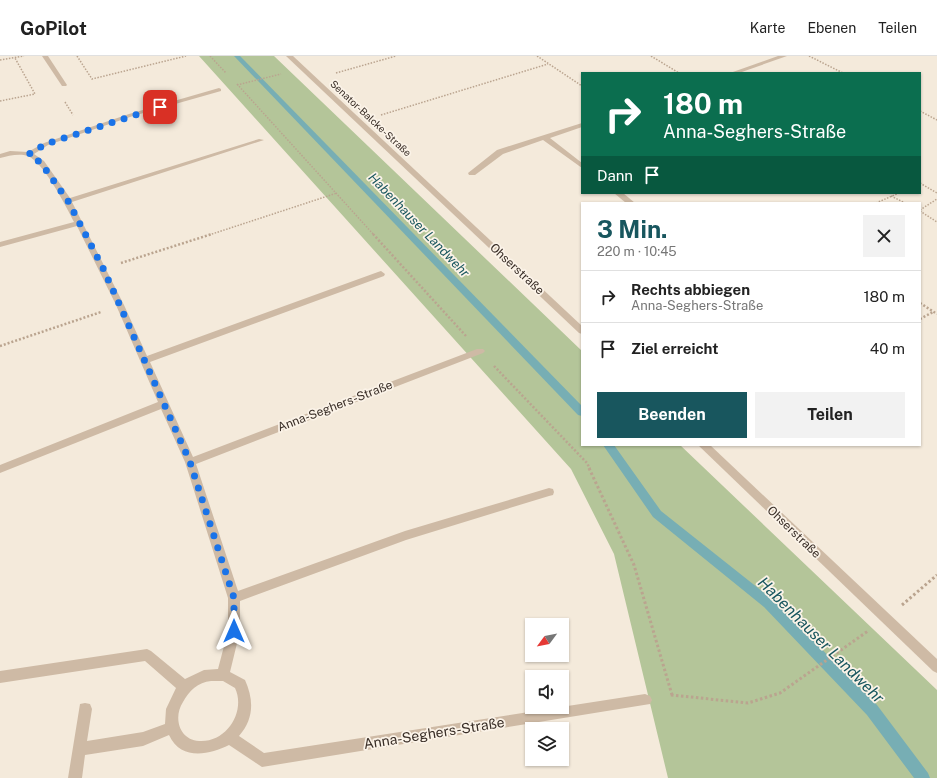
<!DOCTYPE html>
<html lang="de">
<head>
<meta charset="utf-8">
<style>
  :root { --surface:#fff; --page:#f2f2f2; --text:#222; --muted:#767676; --line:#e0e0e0; --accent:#18565e }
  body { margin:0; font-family:"Public Sans",sans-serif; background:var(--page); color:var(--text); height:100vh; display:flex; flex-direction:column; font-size:15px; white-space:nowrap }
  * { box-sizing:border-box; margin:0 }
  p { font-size:13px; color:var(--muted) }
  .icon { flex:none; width:22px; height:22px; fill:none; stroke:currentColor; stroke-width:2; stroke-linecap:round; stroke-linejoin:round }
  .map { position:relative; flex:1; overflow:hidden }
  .sheet { position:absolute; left:581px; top:146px; width:340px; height:244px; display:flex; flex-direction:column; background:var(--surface); border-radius:0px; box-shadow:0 1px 3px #0004 }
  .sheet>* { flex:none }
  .hud { position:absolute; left:581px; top:16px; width:340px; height:122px; border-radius:0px; box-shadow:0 1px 3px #0004; background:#0b6e4f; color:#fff; overflow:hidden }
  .needle { width:26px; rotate:238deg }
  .buttons { position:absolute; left:525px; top:562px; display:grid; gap:8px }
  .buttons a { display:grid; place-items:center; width:44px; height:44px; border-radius:0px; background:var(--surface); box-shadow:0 1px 3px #0004; font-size:20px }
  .pin { position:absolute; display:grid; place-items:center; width:34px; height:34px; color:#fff; margin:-17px; border-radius:8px; box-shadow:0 2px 6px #0006 }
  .me { position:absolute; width:44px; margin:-22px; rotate:0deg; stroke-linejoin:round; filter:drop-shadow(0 0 3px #0008) }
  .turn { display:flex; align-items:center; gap:14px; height:84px; padding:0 16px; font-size:18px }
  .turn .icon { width:52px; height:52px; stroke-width:2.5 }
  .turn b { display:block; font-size:28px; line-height:34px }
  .then { display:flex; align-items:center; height:38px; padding:0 16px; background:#0003; gap:8px; font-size:15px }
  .round { display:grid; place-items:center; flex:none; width:42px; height:42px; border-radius:0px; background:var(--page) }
  .headline { display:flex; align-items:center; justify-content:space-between; height:68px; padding:0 16px }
  h1 { font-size:24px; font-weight:700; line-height:30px; color:var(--accent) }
  .button { display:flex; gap:8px; margin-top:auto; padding:8px 16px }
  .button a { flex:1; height:46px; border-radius:0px; background:var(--accent); color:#fff; font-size:16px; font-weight:700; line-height:46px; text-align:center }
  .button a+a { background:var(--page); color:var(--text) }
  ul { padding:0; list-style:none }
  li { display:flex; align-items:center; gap:12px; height:52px; padding:0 16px; border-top:1px solid var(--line) }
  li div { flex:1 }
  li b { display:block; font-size:15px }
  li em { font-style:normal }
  header { display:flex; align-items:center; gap:24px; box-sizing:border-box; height:56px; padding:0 20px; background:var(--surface); border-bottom:1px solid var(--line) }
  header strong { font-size:19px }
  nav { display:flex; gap:22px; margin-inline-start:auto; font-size:14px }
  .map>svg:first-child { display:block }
  .green { fill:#b4c599 }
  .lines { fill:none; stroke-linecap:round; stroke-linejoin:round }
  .stream { fill:#77aeb4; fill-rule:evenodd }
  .path-far2 { stroke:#baa48f; stroke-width:1.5; stroke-dasharray:1.5 1.5; stroke-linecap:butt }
  .path-far1 { stroke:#baa48f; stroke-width:2.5; stroke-dasharray:2 2; stroke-linecap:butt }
  .path { stroke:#baa48f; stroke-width:3; stroke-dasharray:2.5 2.5; stroke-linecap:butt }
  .minor { fill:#cebaa5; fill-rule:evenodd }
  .route { stroke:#1a73e8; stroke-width:7; stroke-dasharray:0 12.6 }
  .labels { text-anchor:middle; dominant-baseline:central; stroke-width:3.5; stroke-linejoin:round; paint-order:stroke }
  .far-street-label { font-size:10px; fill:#392e27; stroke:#fbf3e8 }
  .street-label { font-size:12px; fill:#392e27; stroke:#fbf3e8 }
  .water-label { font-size:13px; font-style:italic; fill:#18565e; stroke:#fbf3e8 }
  .near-street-label { font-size:14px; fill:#392e27; stroke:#fbf3e8 }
  .near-water-label { font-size:16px; font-style:italic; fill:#18565e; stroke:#fbf3e8 }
</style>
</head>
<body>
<header>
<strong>GoPilot</strong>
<nav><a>Karte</a><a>Ebenen</a><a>Teilen</a></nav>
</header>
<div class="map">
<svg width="937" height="722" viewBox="0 0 937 722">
  <rect width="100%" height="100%" fill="#f4eadb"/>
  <path class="green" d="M199 0H274L582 295V389H680L937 634V722H668L614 498 571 413Z"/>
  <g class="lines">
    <g class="stream">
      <path d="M234 0H240L582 350V360L578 359Z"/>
      <path d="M603 389H614L661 455 772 543 877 649 928 717 930 722H914L867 659 764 551 653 461Z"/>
    </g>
    <g class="path-far2">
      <path d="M77 0 92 23 186 0"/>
      <path d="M210 0 226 17"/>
      <path d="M537 0 582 30"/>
      <path d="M651 0 679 17"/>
      <path d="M809 0 843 17"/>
      <path d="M0 4 24 0"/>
      <path d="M336 17 396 0"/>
      <path d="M237 28 374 179"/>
      <path d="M237 29 281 18"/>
      <path d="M0 45 35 38 15 2"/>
      <path d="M65 46 73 59"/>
      <path d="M920 55 937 64"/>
      <path d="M381 59 548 8"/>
      <path d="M920 127 937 137"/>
      <path d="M891 140 905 147"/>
      <path d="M876 147 899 137"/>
      <path d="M920 154 937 143"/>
      <path d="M920 155 937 166"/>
      <path d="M209 179 337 137"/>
    </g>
    <g class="path-far1">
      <path d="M373 178 466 280"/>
      <path d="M121 207 212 178"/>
      <path d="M920 247 937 258"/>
      <path d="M920 263 933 256"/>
      <path d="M0 290 101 256"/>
      <path d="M494 310 587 407 590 413"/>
    </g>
    <g class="path">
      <path d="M589 412 634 509 672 639"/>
      <path d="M902 549 937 519"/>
      <path d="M671 639 748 647 780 637 868 575"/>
    </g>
    <g class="minor">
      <path d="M42 0H48L67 29 66 30H62Z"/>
      <path d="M286 0H293L582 270V278L579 277Z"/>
      <path d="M778 0H787L739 17H730Z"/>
      <path d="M219 32 221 33V35L133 60 48 89 34 98 44 105 70 142 259 83 264 84 72 146 124 249 147 300 378 216 381 215 385 218 384 220 150 306 193 401 477 293H483L485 295 483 297 196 408 238 535 405 475 549 432 553 433 554 436 553 439 549 440 406 484 240 545V575L230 616 245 624C254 644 254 663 239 680L264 697 645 638 650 640 652 644 650 648 262 711 229 689C209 699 181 705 169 679L143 690 85 699 82 722H68L80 648 85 647 90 648 92 653 87 685 143 676 165 668 166 653 176 632 145 605 0 627V615L147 593 151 595 185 623 204 614 218 613 228 575V542L185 406 161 353 0 417V409L158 346 116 249 77 170 0 191V186L74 166C66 150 44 107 28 100 19 97 8 100 0 102V98L10 95 28 96 44 87 129 58ZM211 625H223L235 632C246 655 227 687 199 685 179 684 173 661 183 646 189 635 198 626 211 625Z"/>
      <path d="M582 67V71L550 82 582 107V112L543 84 503 98 475 119H469L468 117 497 94Z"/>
      <path d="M614 137H623L635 147H626Z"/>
      <path d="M698 389H710L937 603V617L933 615Z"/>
    </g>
  </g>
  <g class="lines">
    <path class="route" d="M160 51 46 88 29 98 41 107 68 145 103 212 190 406 234 542V575"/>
  </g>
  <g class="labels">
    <g class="far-street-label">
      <text transform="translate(371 62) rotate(43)">Senator-Balcke-Straße</text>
    </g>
    <g class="street-label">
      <text transform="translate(517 213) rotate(43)">Ohserstraße</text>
      <text transform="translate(335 350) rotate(-21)">Anna-Seghers-Straße</text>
      <text transform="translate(794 476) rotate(44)">Ohserstraße</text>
    </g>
    <g class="water-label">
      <text transform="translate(419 169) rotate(46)">Habenhauser Landwehr</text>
    </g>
    <g class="near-street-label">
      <text transform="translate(434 677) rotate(-9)">Anna-Seghers-Straße</text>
    </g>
    <g class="near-water-label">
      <text transform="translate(821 584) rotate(45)">Habenhauser Landwehr</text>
    </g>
  </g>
</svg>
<div class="buttons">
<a><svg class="needle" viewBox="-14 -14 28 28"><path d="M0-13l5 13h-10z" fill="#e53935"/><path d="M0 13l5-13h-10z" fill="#767676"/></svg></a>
<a><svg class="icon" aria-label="sound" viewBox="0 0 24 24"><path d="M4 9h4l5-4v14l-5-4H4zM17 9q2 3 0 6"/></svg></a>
<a><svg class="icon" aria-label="layers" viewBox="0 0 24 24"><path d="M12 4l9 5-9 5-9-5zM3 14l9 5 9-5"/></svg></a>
</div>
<div class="pin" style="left:160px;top:51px;background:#d93025"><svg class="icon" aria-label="arrive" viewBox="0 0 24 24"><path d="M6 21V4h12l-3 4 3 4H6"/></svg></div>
<svg class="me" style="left:234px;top:575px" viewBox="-20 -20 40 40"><path d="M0-17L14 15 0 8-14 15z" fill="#1a73e8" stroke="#fff" stroke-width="4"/></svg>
<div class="hud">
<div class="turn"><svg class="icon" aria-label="right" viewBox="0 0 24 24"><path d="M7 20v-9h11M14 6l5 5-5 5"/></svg><div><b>180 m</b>Anna-Seghers-Straße</div></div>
<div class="then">Dann<svg class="icon" aria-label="arrive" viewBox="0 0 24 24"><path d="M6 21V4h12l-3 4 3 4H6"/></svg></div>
</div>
<section class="sheet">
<div class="headline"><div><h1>3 Min.</h1><p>220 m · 10:45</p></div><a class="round"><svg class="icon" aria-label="close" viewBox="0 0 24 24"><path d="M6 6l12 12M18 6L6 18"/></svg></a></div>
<ul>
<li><svg class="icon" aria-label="right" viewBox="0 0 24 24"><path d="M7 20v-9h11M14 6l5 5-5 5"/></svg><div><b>Rechts abbiegen</b><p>Anna-Seghers-Straße</p></div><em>180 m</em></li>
<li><svg class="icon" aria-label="arrive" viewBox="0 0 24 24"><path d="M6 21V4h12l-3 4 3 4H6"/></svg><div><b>Ziel erreicht</b></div><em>40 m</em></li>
</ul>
<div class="button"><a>Beenden</a><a>Teilen</a></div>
</section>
</div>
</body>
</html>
